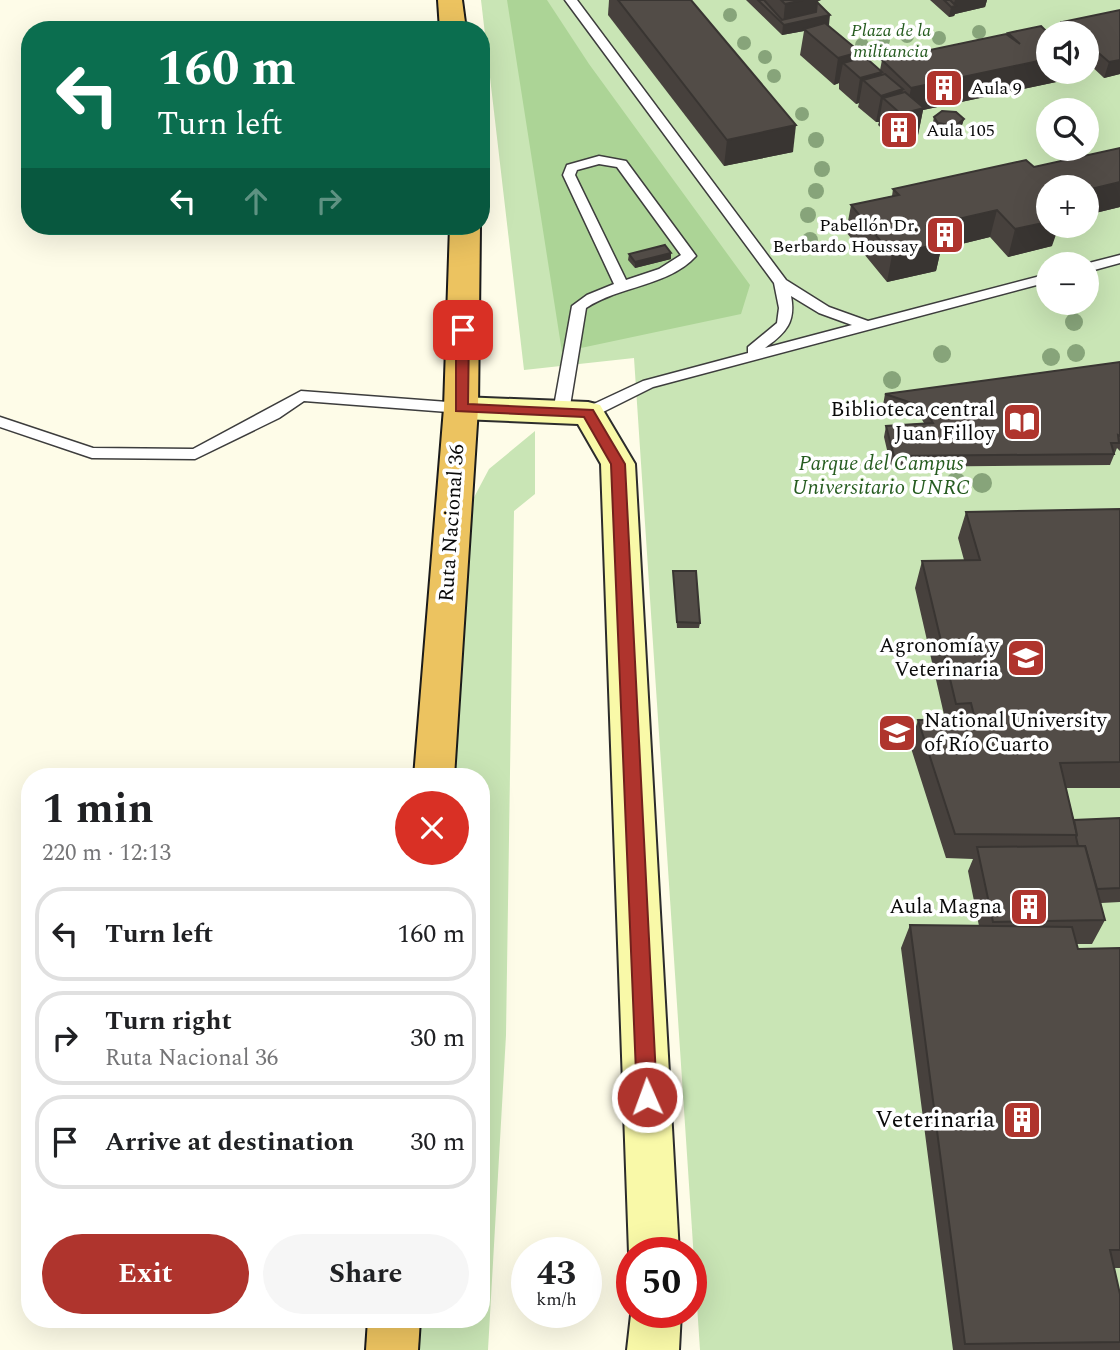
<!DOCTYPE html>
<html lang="en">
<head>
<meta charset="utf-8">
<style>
  :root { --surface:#fff; --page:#f6f6f6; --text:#202124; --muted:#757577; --line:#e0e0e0; --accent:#af342d }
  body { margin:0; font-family:Spectral,serif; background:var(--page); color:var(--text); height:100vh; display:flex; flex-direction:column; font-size:26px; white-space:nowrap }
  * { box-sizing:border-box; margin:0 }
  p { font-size:23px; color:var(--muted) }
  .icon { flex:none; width:38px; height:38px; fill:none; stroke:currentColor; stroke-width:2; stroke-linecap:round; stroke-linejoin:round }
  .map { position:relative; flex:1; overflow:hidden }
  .panel { position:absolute; left:21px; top:768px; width:469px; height:560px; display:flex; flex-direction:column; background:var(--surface); border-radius:28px; box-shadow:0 7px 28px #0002 }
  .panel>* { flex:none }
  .hud { position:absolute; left:21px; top:21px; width:469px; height:214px; border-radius:28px; box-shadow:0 7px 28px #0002; background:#0b6e4f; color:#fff; overflow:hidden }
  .buttons { position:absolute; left:1036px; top:21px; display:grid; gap:14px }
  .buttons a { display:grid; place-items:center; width:63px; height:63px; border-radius:50%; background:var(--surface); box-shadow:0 7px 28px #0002; font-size:35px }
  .speed { position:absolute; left:511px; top:1237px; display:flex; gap:14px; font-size:35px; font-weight:700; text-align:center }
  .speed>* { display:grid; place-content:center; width:91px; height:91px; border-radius:50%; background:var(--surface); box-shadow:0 7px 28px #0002; line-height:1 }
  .speed small { font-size:18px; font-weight:400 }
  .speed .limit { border:10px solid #d22; background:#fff; color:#111 }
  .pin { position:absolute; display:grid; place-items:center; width:60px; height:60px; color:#fff; margin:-30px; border-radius:14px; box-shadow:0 4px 10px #0006 }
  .me { position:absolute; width:77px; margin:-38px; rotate:358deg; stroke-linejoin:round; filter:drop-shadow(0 0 5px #0008) }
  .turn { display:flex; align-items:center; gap:24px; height:147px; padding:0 21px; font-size:32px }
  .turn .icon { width:91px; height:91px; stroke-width:2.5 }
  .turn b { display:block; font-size:49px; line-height:60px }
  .lanes { display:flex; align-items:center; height:66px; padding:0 21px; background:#0003; justify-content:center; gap:35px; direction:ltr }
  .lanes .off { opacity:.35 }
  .round { display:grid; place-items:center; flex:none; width:74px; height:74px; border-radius:37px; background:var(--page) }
  .head { display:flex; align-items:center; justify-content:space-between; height:119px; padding:0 21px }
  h1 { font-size:42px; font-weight:700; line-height:52px }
  .action { display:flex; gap:14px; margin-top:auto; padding:14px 21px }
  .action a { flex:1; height:80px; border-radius:42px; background:var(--accent); color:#fff; font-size:28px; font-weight:700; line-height:80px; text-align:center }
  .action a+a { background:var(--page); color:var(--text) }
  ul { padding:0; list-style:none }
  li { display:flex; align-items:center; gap:21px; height:94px; margin:0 14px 10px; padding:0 7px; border:4px solid var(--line); border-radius:28px }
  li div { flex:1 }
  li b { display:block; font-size:26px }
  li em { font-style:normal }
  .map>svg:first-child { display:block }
  .green { fill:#c9e5b5; fill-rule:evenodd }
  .forest { fill:#acd496 }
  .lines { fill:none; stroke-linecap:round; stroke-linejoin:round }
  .service-casing { stroke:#3d3d3d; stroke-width:3 }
  .secondary-casing { stroke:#2c2c2c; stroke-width:4 }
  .trunk-casing { stroke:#1b1b1b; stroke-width:4 }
  .service { fill:#fff; fill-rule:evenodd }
  .secondary { fill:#f9f9a8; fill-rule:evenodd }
  .trunk { fill:#ecc360; fill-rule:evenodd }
  .tree { fill:#87a47a }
  .wall { fill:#47413d }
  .shaded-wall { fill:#393532 }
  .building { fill:#524c47; stroke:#393532; stroke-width:2 }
  .route { fill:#af342d; stroke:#72221d; stroke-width:2 }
  .labels { text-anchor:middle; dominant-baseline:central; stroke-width:7; stroke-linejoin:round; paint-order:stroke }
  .far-park-label { font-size:18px; font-style:italic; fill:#265c20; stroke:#fff }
  .far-poi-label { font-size:18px; fill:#0a0a0a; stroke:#fff; text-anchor:start }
  .poi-label { font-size:21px; fill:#0a0a0a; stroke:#fff; text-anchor:end }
  .park-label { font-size:21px; font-style:italic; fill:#265c20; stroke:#fff }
  .street-label { font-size:21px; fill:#0a0a0a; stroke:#fff }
  .near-poi-label { font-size:24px; fill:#0a0a0a; stroke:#fff; text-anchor:end }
</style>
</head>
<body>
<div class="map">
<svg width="1120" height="1350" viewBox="0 0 1120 1350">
  <rect width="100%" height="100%" fill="#fefce8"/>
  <g class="green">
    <path d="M481 0H1120V1350H700L634 358 524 370ZM1048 33H1087V72H1048ZM1048 110H1087V149H1048ZM1048 187H1087V226H1048ZM1048 264H1087V303H1048Z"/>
    <path d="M535 431V494L514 511 506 1035 488 1350H412L414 1320H481V777H449L471 503 489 469Z"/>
  </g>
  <path class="forest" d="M507 0H547L589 64 750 285 741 314 562 352Z"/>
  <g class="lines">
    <defs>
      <g id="service">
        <path d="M565 0H577L786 280 829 307 868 321 1048 274V282L653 387 593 417H583L580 413 583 409 643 381 748 353V347L777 323 779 308 774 283ZM791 296 819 313 852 325 765 348C786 333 796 322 791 296Z"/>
        <path d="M599 156 626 161 696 256C669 286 619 286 586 308L569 412 561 417 553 412 572 306 587 295 614 284 563 175 567 165ZM599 164 617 167 681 255 659 269 626 280 575 175 577 170Z"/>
        <path d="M1120 255V263L1087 272 1085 264Z"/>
        <path d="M301 391 461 403 469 408 461 413 304 401 279 418 195 459 92 458 0 427V417L93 448 193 449Z"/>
      </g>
      <g id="secondary">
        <path d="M461 397 588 402 600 405 635 464 679 1253H632V1260L629 1253 601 464 578 424 461 419 449 416 444 408 449 400Z"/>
        <path d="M632 1306V1312H681L679 1350H627Z"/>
      </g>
      <g id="trunk">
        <path d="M438 0H462L466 30H440Z"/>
        <path d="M450 226H480L478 408 454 777H414L444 408Z"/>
        <path d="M368 1320H420L418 1350H366Z"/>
      </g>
    </defs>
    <use href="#service" class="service-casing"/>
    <use href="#secondary" class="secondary-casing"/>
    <use href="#trunk" class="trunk-casing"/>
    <use href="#service" class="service"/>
    <use href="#secondary" class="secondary"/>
    <use href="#trunk" class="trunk"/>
  </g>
  <g class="tree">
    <circle cx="730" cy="15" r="7"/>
    <circle cx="979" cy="32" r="7"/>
    <circle cx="907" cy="36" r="7"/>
    <circle cx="939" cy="38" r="7"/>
    <circle cx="883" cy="40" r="7"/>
    <circle cx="744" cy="43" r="7"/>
    <circle cx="862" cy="45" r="7"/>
    <circle cx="765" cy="57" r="7"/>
    <circle cx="774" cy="76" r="7"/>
    <circle cx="802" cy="114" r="7"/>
    <circle cx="816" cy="140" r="8"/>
    <circle cx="822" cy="169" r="8"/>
    <circle cx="816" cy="191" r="8"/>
    <circle cx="808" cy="215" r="8"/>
    <circle cx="810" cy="240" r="8"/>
    <circle cx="1074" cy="322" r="9"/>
    <circle cx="1076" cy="353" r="9"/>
    <circle cx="942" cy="354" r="9"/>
    <circle cx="1051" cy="357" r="9"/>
    <circle cx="892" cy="380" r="9"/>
    <circle cx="956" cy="482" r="10"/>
    <circle cx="982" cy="483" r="10"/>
  </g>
  <g class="wall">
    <path d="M609 0H691L793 152 724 166 608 15Z"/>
    <path d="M746 0H821L817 2 829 25 827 26 859 58 880 70 882 60 1007 35 1008 33 1048 72H1064L1061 81 923 110 918 135 896 141 878 125 879 122H876L858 107 859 103 856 104 839 89V83L834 85 800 55 804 31 782 35Z"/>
    <path d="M930 0H987L985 7 955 14 954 16 949 17Z"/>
    <path d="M1120 10V74L1104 78 1087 62V33H1059L1062 22Z"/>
    <path d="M934 117 964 119 962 125 954 132 937 128 933 122Z"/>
    <path d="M1120 148V207L1087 215 1048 187 1052 246 1008 257 990 237 941 249 936 271 887 282 846 232 851 205 892 196 893 189 1034 167Z"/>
    <path d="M671 253V259L635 268 628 260 629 254Z"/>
    <path d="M1120 362V451L1117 448 1110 465 891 467 884 437 886 426 924 423 921 418 883 405 885 394Z"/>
    <path d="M1120 509V788H1066L1074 820 1120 818V902L1101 903 1105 920 1092 944H1076L1078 949 1120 948V1268H1114L1120 1294V1350H953L901 948 910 925 979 926 968 871 973 859 946 858 910 745 918 720 945 719 915 588 922 561 964 560 958 538 966 512Z"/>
    <path d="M673 571 700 623 699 628H677Z"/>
  </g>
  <g class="shaded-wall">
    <path d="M803 0H821L817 1 815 18 830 15 829 25 805 30 804 29V31L782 35 785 4Z"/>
    <path d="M955 0H987L985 7 955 14 954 16 949 17 951 7 953 6Z"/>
    <path d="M860 52 856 74 843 63 839 83 834 85 838 58Z"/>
    <path d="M1048 59V72H1064L1061 81 923 110 918 135 896 141 901 114 906 113 911 88Z"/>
    <path d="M1120 60V74L1104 78 1109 62Z"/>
    <path d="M882 72 878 93 863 80 859 103 856 104 860 78Z"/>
    <path d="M903 89 899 112 883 98 879 122H876L881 96Z"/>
    <path d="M964 119 962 125 954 132 955 126Z"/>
    <path d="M796 125 793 152 724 166 727 140Z"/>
    <path d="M1120 182V207L1087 215V190Z"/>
    <path d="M1048 198V226H1059L1052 246 1008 257 1015 229 1042 200Z"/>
    <path d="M997 210 990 237 941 249 936 271 887 282 892 255 927 226Z"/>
    <path d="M671 253V259L635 268V262Z"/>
  </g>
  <g class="building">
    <path d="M618 0H691L796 125 727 140Z"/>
    <path d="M758 0H764L782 20 816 12 817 2 830 15 784 25Z"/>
    <path d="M781 0H803L785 4Z"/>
    <path d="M944 0H950L956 6 951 7Z"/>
    <path d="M1120 10V60L1109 62 1087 43V33H1075L1062 22Z"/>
    <path d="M825 23 860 52 838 58 804 29Z"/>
    <path d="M1041 26 1048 33V59L911 88 882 60 1006 34 1020 44 1008 33Z"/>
    <path d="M865 57 882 72 860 78 843 63Z"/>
    <path d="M885 74 903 89 881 96 863 80Z"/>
    <path d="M905 92 924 108 901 114 883 98Z"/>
    <path d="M942 111 956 112 964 119 955 126 938 123 934 117Z"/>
    <path d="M1120 148V182L1087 190V187H1048V198L1042 200 1048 207V222L1015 229 997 210 927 226 942 243 892 255 851 205 899 195 893 189 1026 160 1034 167Z"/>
    <path d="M665 245 671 253 635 262 629 254Z"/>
    <path d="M1120 362V436L1118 435 1119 443H1111L1114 454 894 456 886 426 933 423 924 407 885 394Z"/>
    <path d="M1120 509V762L1060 763 1077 835 955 834 918 720 975 719 971 703 956 704 922 561 980 560 966 512Z"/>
    <path d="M673 571H696L700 623 677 622Z"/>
    <path d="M1120 818V888L1097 889 1085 846H1078L1076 837 1077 835 1074 820Z"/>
    <path d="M1085 846 1105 920 993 922 977 847Z"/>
    <path d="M910 925 1072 927 1078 949 1120 948V1250H1110L1120 1294V1342L965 1344Z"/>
  </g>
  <path class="route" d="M463 326 469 330 468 404 593 410 625 464 657 1097 654 1103 647 1106 640 1103 637 1097 611 464 584 417 456 411V330Z"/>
  <defs>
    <symbol id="building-square" viewBox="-11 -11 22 22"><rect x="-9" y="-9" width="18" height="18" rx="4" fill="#af342d" stroke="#fff"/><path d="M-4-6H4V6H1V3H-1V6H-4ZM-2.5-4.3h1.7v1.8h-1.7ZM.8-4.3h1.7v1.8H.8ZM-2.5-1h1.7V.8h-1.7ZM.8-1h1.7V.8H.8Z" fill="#fff"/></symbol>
    <symbol id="library-square" viewBox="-11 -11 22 22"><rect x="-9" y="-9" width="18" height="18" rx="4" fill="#af342d" stroke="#fff"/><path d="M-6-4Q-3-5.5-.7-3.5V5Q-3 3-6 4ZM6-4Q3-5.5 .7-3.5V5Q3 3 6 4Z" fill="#fff"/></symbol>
    <symbol id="university-square" viewBox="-11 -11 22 22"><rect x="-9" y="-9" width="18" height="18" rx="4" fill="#af342d" stroke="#fff"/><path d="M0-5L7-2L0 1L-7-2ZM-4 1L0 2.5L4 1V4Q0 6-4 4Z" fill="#fff"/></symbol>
  </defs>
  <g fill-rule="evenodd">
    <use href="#building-square" x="922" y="66" width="44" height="44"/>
    <use href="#building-square" x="877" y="108" width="44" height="44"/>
    <use href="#building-square" x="923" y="213" width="44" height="44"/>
    <use href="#library-square" x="1000" y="400" width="44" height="44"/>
    <use href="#university-square" x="1004" y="636" width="44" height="44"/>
    <use href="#university-square" x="875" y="711" width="44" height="44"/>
    <use href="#building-square" x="1007" y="885" width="44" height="44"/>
    <use href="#building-square" x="1000" y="1098" width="44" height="44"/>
  </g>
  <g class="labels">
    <g class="far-park-label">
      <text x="891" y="30">Plaza de la<tspan x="891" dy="21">militancia</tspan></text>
    </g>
    <g class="far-poi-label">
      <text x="971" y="88">Aula 9</text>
      <text x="926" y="130">Aula 105</text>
      <text x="918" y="225" text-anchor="end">Pabellón Dr.<tspan x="918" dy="21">Berbardo Houssay</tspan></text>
    </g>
    <g class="poi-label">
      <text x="995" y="410">Biblioteca central<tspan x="995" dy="24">Juan Filloy</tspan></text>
      <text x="999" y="646">Agronomía y<tspan x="999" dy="24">Veterinaria</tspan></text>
      <text x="924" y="721" text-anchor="start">National University<tspan x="924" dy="24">of Río Cuarto</tspan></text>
      <text x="1002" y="907">Aula Magna</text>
    </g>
    <g class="park-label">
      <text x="881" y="464">Parque del Campus<tspan x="881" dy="24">Universitario UNRC</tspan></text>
    </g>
    <g class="street-label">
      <text transform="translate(452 523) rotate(-86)">Ruta Nacional 36</text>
    </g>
    <g class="near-poi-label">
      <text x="995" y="1120">Veterinaria</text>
    </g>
  </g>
</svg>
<div class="buttons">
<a><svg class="icon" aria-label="sound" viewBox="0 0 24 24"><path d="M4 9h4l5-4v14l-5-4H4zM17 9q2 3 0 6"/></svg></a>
<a><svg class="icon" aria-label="search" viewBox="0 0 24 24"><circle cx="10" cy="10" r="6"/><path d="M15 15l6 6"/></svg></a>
<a>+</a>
<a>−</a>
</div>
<div class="speed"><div>43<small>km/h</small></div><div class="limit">50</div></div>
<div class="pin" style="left:463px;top:330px;background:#d93025"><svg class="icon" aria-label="arrive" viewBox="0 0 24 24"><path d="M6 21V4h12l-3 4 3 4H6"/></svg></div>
<svg class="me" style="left:647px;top:1097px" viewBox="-20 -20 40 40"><circle r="17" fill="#af342d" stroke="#fff" stroke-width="3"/><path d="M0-11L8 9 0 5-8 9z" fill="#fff"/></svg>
<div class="hud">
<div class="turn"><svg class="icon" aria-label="left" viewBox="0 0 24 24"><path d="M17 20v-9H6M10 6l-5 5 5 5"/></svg><div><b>160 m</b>Turn left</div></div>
<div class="lanes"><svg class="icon" aria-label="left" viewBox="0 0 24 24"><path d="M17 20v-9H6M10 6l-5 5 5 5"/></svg><svg class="icon off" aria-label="ahead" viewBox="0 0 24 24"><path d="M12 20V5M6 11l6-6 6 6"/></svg><svg class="icon off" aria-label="right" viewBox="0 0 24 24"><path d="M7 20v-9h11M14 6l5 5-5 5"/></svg></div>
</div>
<section class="panel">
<div class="head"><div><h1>1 min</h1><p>220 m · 12:13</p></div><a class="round" style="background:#d93025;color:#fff"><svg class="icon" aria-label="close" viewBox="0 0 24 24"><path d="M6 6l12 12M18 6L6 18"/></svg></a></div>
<ul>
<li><svg class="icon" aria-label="left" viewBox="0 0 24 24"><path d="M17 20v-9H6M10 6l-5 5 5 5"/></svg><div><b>Turn left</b></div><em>160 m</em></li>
<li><svg class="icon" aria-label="right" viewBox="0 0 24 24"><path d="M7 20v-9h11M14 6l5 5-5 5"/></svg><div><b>Turn right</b><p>Ruta Nacional 36</p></div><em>30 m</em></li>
<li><svg class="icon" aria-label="arrive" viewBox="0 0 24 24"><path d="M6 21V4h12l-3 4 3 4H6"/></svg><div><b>Arrive at destination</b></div><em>30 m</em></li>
</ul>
<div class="action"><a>Exit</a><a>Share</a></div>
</section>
</div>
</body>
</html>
